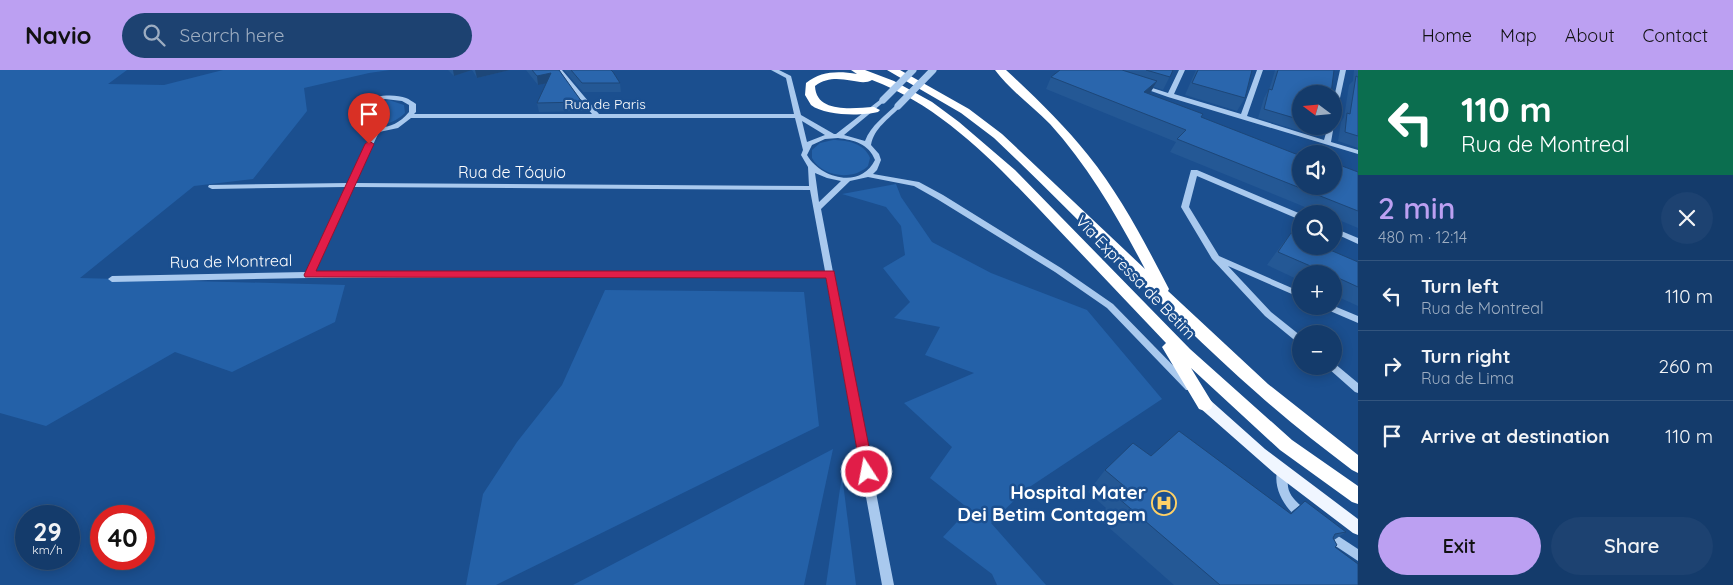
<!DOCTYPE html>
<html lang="en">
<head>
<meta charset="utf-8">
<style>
  :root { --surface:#143b6b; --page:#1d4271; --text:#f1f3f6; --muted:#9dadc1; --line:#33557e; --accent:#bca0f2 }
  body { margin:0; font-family:Quicksand,sans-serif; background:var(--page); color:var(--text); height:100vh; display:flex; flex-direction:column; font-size:19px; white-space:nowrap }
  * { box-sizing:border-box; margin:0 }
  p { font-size:16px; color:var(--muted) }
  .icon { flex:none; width:28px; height:28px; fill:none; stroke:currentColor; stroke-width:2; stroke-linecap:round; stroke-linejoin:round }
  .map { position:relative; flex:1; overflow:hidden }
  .sheet { display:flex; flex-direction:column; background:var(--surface); width:375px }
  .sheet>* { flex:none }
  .top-card { background:#0b6e4f; color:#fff; overflow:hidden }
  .needle { width:32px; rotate:286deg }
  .buttons { position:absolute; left:1292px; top:15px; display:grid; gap:10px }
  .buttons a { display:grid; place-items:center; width:50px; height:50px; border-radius:50%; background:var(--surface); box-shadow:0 2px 12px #0003,0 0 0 1px var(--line); font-size:25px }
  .speed { position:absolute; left:15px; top:435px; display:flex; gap:10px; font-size:25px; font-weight:700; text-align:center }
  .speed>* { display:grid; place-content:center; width:65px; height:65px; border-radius:50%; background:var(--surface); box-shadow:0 2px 12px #0003,0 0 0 1px var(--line); line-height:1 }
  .speed small { font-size:12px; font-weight:400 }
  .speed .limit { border:8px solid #d22; background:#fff; color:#111 }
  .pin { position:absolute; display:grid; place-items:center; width:42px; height:42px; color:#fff; margin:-51px -21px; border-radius:50% 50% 50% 0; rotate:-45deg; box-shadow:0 0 5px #0007 }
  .pin .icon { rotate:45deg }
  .me { position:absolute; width:55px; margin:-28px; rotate:349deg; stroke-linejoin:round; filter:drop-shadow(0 0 4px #0008) }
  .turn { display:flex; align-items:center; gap:18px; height:105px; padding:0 20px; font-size:22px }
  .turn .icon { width:65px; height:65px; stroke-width:2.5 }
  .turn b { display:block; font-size:35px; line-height:42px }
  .round { display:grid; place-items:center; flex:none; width:52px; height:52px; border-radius:26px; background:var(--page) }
  .summary { display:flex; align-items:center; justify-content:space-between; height:85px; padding:0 20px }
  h1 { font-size:30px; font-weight:600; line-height:38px; color:var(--accent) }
  .cta { display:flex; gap:10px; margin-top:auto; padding:10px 20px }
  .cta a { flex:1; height:58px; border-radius:30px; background:var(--accent); color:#111; font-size:20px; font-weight:600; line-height:58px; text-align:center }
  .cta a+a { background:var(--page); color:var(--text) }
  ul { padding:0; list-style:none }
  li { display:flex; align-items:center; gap:15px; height:70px; padding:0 20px; border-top:1px solid var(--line) }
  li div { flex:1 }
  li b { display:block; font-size:19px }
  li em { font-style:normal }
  header { display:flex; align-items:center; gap:30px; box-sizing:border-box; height:70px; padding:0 25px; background:var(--accent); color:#111 }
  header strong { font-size:24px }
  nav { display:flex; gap:28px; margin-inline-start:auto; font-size:18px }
  .search { width:350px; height:45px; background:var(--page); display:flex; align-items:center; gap:12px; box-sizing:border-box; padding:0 18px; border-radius:28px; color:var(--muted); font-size:19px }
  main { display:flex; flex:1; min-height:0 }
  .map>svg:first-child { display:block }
  .green { fill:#2461a8 }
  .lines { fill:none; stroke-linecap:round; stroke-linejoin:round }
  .minor { fill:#a9c9ee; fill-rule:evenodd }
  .major { fill:#f0f6ff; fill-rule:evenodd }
  .highway { fill:#fff; fill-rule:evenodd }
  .minor-bridge { stroke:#a9c9ee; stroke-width:7 }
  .wall { fill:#245895 }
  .shaded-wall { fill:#1d4779 }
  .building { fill:#2a66ad; stroke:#1d4779 }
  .route { fill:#e11d48; stroke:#92132f }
  .labels { text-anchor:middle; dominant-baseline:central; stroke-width:5; stroke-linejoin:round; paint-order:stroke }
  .far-street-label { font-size:14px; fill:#fff; stroke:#1b4f8f }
  .street-label { font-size:16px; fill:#fff; stroke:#1b4f8f }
  .near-poi-label { font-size:19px; font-weight:bold; fill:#fff; stroke:#1b4f8f; text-anchor:end }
</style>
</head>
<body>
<header>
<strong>Navio</strong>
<div class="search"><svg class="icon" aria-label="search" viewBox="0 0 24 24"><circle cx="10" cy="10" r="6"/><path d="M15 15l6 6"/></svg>Search here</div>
<nav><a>Home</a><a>Map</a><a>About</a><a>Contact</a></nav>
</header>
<main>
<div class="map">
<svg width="1358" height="515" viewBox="0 0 1358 515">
  <rect width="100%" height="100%" fill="#1b4f8f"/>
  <g class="green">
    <path d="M0 0H127L108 14 164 15 223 0H390L369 3 304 18 307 41 253 109 194 116 80 208 345 215 335 252 232 302 175 282 46 356 0 343Z"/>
    <path d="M389 30 404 35 405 43C391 56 380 56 362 52L358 47C364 33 376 33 389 30Z"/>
    <path d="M833 70C847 70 864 73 870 88L868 96C853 111 822 107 812 88V80L820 73Z"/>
    <path d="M896 114 901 127 932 172 991 203 1087 240 1162 329 1025 420 991 453 1046 515H997L992 504 943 467 969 439 930 408 952 377 904 333 974 303 925 285 940 257 894 248 910 232 883 198 905 185 901 156 886 137 842 124Z"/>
    <path d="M605 220 804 222 819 356 496 515H466L483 424 517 372 562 315Z"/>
    <path d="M833 379 804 515H573Z"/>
    <path d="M842 405 856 515H826Z"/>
  </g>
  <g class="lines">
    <g class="minor">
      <path d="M556 0H562L599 44H794L786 8 771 0H779L791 6 801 45 834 64H836L881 29H885V31L844 65 865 71C871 55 885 46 896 35H900V37C889 49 874 58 871 75L879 84 881 90 877 100 873 104 919 112 943 125 1061 198 1113 234 1194 317 1192 320H1186L1107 238 1055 202 937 129 914 116 868 107 850 111 821 139 833 202 835 204 834 206 894 515H882L826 207 309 208 112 212 108 209 112 206 306 202 346 117 212 119 208 117 209 115 348 113 372 61 365 60 351 53C343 28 389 21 406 28 409 29 413 32 416 34V42L414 44H592ZM385 29 402 31 409 35V42C394 60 376 61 356 51 354 35 372 31 385 29ZM411 48H795L803 80 801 85 808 97 809 116 355 113 379 62 398 58ZM802 51 825 65 807 72ZM838 68C854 70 869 74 875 90 861 119 821 109 807 85L812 75 825 69ZM815 103 827 108 841 111 819 132ZM353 117 810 120 825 201 314 202Z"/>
      <path d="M1179 0H1185L1174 24 1241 44 1257 0H1263L1247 46 1324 70 1328 56 1334 55 1331 72 1358 80V84L1168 27 1137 16 1140 14 1168 23Z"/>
      <path d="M1340 0H1346L1337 42 1334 44V28Z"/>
      <path d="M1191 100H1197L1301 144V149H1298L1197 106 1189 137 1219 186 1301 222V228L1228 196 1271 242 1301 266V274L1298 273 1265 246 1212 189 1181 137Z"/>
      <path d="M1334 158 1358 168V174L1334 163Z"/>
      <path d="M1322 236H1334L1358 246V253L1323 238Z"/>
      <path d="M1334 293 1358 313V323L1355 322 1329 299 1328 296H1334Z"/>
      <path d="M1282 398 1286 399C1289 407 1286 415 1290 423 1295 433 1305 437 1309 446L1308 449 1304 451C1287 444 1271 417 1278 399Z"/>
      <path d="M1326 458 1358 479V491L1322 467 1321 463 1322 459Z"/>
    </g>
    <path class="major" d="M1205 328 1210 330 1265 379 1358 449V465L1353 463 1274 403 1200 338 1198 334 1200 330Z"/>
    <g class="highway">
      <path d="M851 0H865L894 11 932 32 959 52 1015 100 1190 279 1292 370 1358 416V434L1352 432 1280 380 1191 298 1213 334 1211 339 1205 341 1199 339 1162 277 1166 273C1129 234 1092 195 1055 156 1002 100 946 38 872 10 859 18 837 0 815 16 816 44 854 38 874 37L880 40 878 42C862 46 825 46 811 35 809 32 807 28 805 25L806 13C821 1 838 1 857 4Z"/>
      <path d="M887 0H900L969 39 1002 64 1145 199C1118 148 1089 97 1050 54 1032 36 1010 20 995 0H1006C1035 27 1063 54 1088 85 1121 126 1145 173 1169 219L1168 221 1268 314 1358 385V403L1352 400C1320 376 1288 351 1258 324 1166 243 1083 152 994 68L961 43Z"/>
    </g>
    <g class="minor-bridge">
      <path d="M883 30 913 0"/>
      <path d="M898 36 933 0"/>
    </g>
  </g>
  <g class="wall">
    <path d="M448 0H510L477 8 472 0 454 6Z"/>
    <path d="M526 0H559L582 32 583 41 539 42 537 33 547 13 538 15Z"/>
    <path d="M564 0H611L620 13 621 22H583Z"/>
    <path d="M1060 0H1173L1163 20 1154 17 1149 24 1203 44 1201 48 1301 116 1358 102V158L1334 148V144H1322L1170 82 1176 72 1046 19 1051 7Z"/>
    <path d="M1196 0H1252L1245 28 1237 41 1185 25Z"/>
    <path d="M1275 0H1334L1301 24V56H1323L1316 66 1258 48 1264 28 1269 19 1271 14Z"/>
    <path d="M1354 0H1358V78L1338 71 1341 52 1344 47 1349 15 1353 11Z"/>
    <path d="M1291 163 1358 192V236L1334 225V204H1301V211L1267 195 1280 177Z"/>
    <path d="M1151 386 1290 443 1305 431 1346 462 1334 470 1335 477 1358 515H1174L1098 448 1106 438 1088 422 1105 400Z"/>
  </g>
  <g class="shaded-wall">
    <path d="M453 0H472L454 6Z"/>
    <path d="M475 0H510L477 8Z"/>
    <path d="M551 3 553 12 538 15 537 6Z"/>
    <path d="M1157 11 1150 23 1138 34 1144 22Z"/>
  </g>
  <g class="building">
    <path d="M532 0H559L582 32 537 33 551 3 537 6Z"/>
    <path d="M571 0H611L613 2 620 13H582Z"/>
    <path d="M1060 0H1122L1157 11 1144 22 1203 44 1201 47 1301 86V116H1334V93L1358 102V141L1177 69 1186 60 1051 7Z"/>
    <path d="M1146 0H1173L1170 7Z"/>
    <path d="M1198 0H1252L1245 28 1192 13Z"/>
    <path d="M1278 0H1334L1331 24H1301V50L1264 39 1269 19 1272 20Z"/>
    <path d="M1356 6 1358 7V66L1345 62 1347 43 1350 44Z"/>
    <path d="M1291 163 1301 168V176H1321L1358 192V217L1334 206V204H1329L1278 182Z"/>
    <path d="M1179 361 1291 444 1305 431 1346 462 1335 464 1333 468 1337 475 1335 477 1358 494V515H1220L1117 427 1124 416 1105 400 1133 373 1151 386Z"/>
  </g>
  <path class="route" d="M369 71 374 74 316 201H834L874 402 872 406 867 408 863 406 861 402 826 208 305 207 304 205 365 74Z"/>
  <defs>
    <symbol id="hospital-ring" viewBox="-11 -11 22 22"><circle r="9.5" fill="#1b4f8f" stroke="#ffd166" stroke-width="1.5"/><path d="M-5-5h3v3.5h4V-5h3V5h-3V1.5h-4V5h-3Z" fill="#ffd166"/></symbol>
  </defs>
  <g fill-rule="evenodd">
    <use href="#hospital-ring" x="1150" y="419" width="28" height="28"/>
  </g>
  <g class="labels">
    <g class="far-street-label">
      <text x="605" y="34">Rua de Paris</text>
    </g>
    <g class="street-label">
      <text x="512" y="102">Rua de Tóquio</text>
      <text transform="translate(231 191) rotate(-1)">Rua de Montreal</text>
      <text transform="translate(1136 207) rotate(46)">Via Expressa de Betim</text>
    </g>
    <g class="near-poi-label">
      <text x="1146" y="422">Hospital Mater<tspan x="1146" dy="22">Dei Betim Contagem</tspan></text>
    </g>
  </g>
</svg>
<div class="buttons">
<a><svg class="needle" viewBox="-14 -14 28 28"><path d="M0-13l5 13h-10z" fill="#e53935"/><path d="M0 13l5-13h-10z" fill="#9dadc1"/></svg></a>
<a><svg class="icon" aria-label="sound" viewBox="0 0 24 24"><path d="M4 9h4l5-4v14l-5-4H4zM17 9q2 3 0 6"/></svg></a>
<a><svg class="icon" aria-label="search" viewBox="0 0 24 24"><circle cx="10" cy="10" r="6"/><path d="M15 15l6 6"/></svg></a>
<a>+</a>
<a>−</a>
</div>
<div class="speed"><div>29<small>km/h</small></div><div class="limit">40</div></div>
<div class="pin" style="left:369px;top:74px;background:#d93025"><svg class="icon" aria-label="arrive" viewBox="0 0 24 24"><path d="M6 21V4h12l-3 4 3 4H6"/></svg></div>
<svg class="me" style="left:867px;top:402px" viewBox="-20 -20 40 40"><circle r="17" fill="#e11d48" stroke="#fff" stroke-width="3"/><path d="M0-11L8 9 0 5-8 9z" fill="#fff"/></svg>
</div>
<section class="sheet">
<div class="top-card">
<div class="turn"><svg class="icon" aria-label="left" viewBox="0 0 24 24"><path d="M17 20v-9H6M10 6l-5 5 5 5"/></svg><div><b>110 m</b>Rua de Montreal</div></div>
</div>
<div class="summary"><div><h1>2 min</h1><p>480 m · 12:14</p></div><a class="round"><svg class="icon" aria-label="close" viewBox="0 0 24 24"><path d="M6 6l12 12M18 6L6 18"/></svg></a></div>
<ul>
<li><svg class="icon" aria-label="left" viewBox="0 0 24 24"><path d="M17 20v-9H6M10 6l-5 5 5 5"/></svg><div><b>Turn left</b><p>Rua de Montreal</p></div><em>110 m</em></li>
<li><svg class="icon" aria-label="right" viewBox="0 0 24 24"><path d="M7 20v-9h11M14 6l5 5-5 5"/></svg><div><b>Turn right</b><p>Rua de Lima</p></div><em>260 m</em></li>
<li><svg class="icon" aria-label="arrive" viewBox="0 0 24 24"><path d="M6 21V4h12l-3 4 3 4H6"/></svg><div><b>Arrive at destination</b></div><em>110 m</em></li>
</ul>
<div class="cta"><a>Exit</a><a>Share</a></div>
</section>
</main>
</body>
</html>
